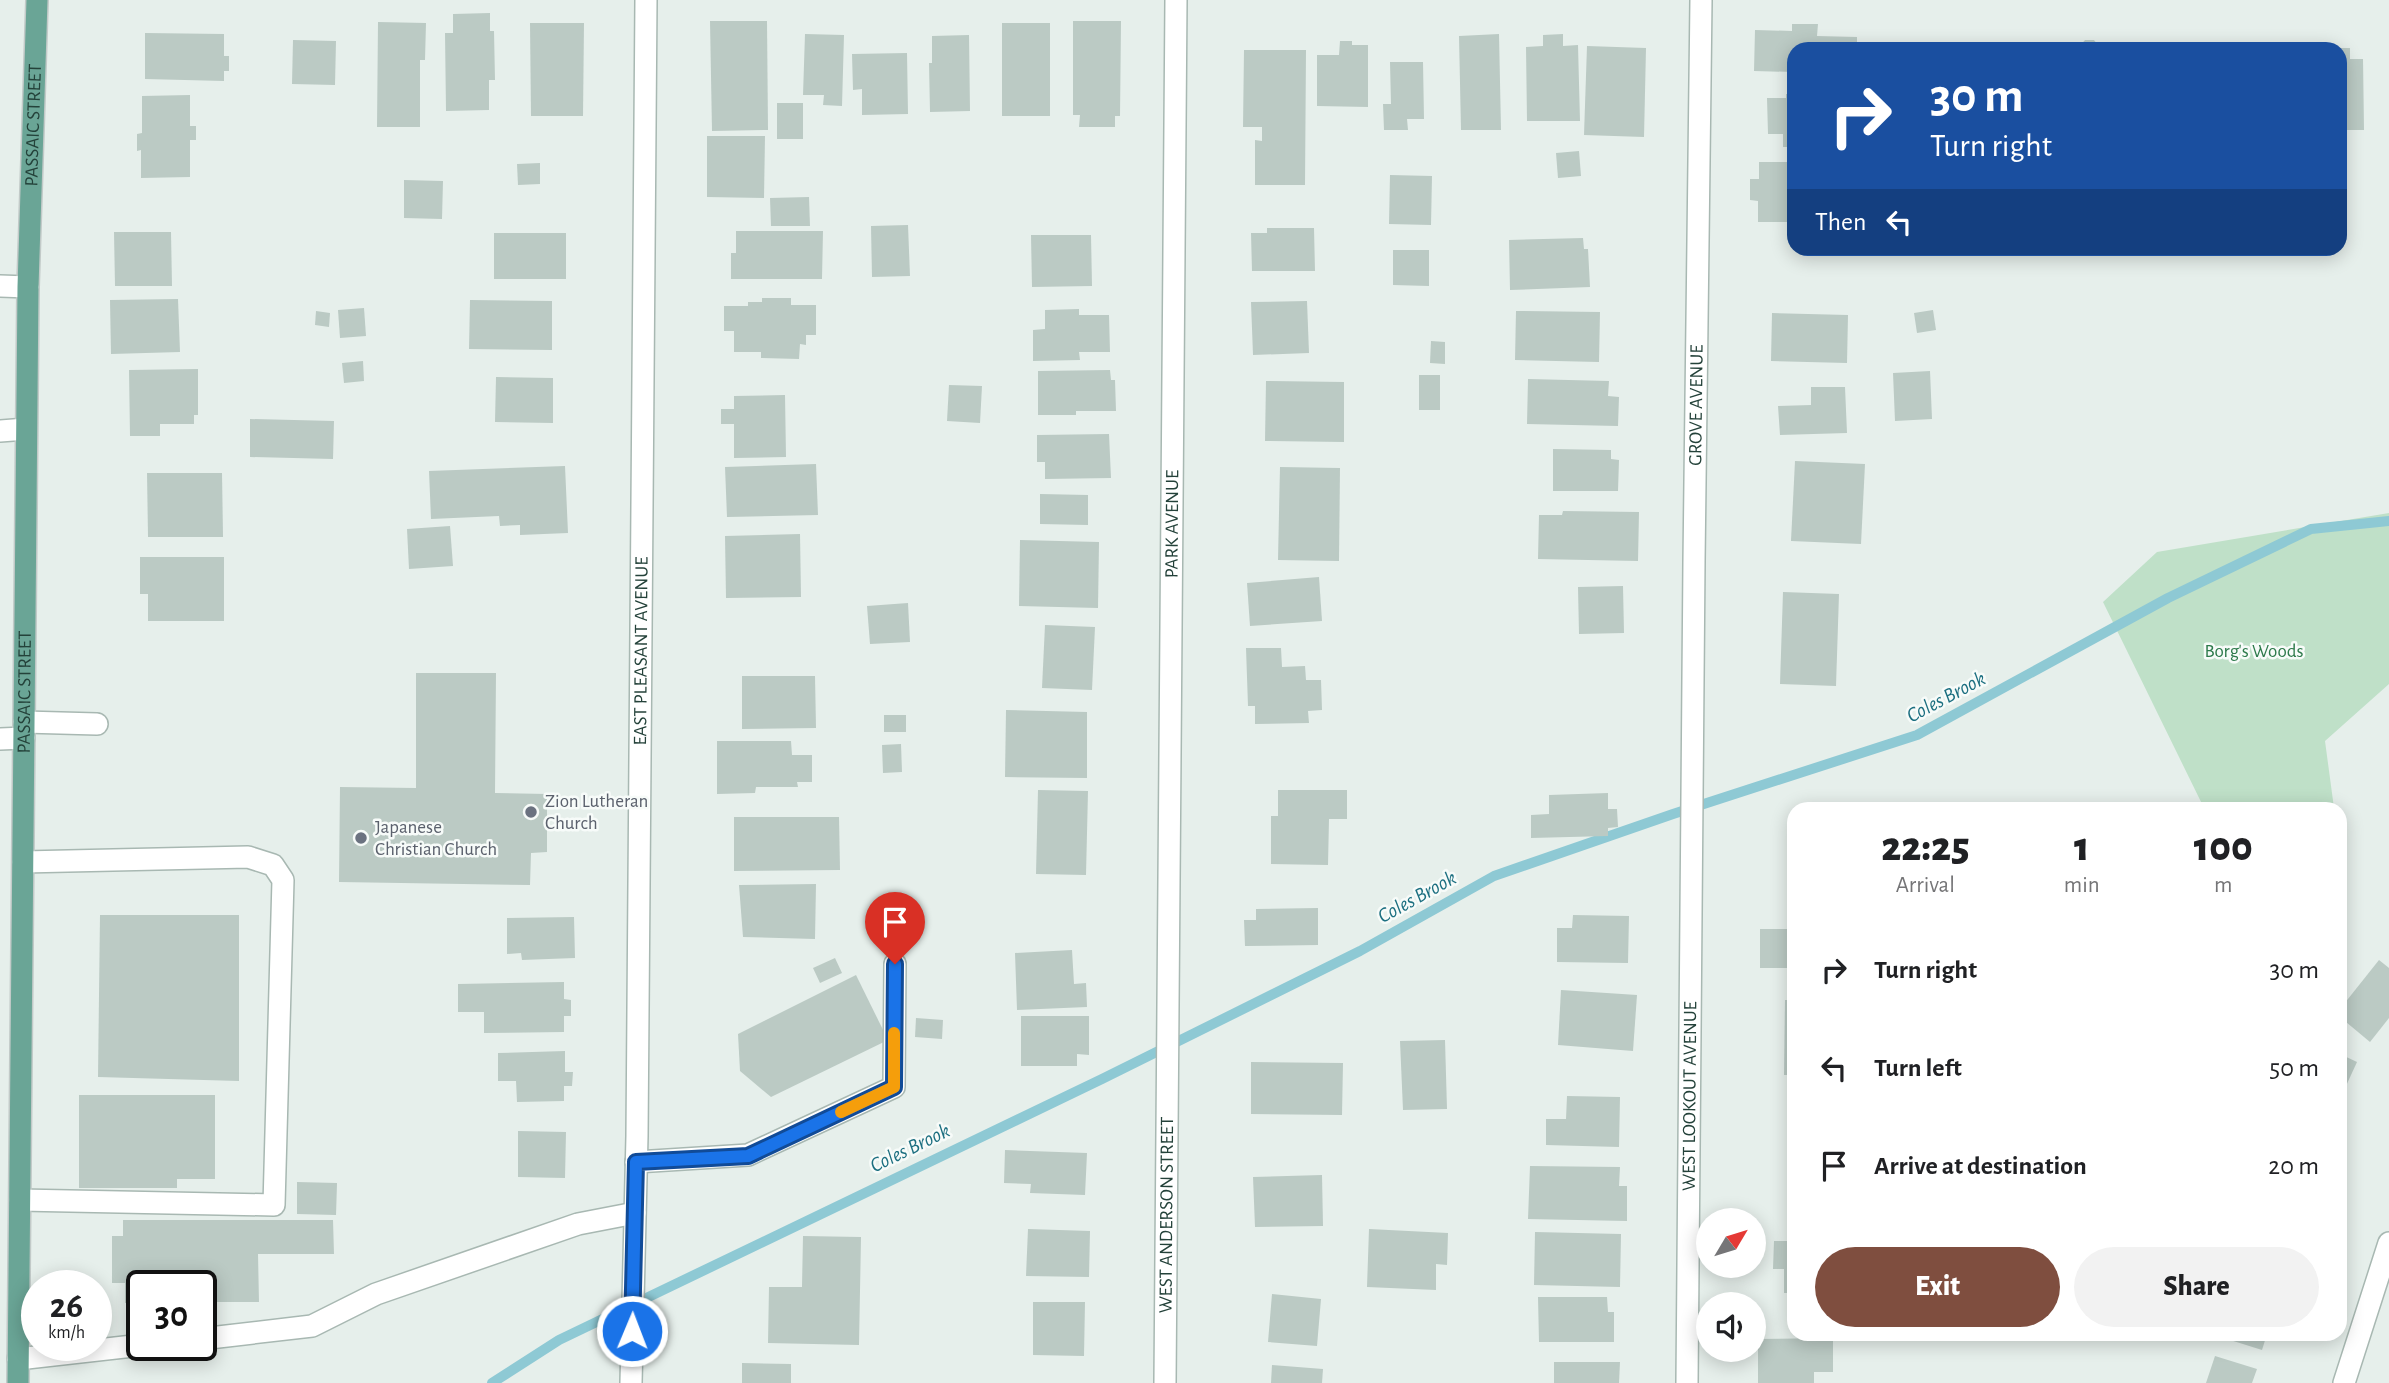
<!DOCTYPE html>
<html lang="en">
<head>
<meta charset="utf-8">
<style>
  :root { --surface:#fff; --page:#f2f2f2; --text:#202124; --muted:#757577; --accent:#7f4e3f }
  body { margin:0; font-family:"Alegreya Sans",sans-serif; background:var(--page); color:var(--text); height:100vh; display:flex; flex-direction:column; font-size:26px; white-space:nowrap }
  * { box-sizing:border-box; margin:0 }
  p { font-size:23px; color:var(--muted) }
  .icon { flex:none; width:38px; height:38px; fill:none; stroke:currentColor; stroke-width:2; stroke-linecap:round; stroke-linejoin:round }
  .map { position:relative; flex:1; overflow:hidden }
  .panel { position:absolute; left:1787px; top:802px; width:560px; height:539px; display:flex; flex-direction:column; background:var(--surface); border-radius:21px; box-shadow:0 4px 18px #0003 }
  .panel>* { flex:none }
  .banner { position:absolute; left:1787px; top:42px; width:560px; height:214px; border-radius:21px; box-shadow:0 4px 18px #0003; background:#1a4fa0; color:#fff; overflow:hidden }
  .needle { width:46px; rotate:52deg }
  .fabs { position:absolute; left:1696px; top:1208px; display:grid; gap:14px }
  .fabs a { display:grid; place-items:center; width:70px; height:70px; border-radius:50%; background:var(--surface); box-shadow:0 4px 18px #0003; font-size:35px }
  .speed { position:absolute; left:21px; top:1270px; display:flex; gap:14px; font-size:35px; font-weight:700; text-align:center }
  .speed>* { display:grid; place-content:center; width:91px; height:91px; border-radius:50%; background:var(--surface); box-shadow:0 4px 18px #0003; line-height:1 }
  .speed small { font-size:18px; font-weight:400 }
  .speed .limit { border:4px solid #111; border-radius:10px; background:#fff; color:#111 }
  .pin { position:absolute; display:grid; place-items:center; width:60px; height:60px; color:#fff; margin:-72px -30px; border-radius:50% 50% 50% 0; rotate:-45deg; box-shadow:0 0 7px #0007 }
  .pin .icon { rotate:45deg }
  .me { position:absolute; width:77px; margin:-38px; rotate:1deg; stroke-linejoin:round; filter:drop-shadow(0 0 5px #0008) }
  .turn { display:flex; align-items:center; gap:24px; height:147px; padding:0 28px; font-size:32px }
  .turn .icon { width:91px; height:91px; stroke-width:2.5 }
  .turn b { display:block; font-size:49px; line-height:60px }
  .then { display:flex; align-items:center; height:66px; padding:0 28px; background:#0003; gap:14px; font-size:26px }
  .eta { display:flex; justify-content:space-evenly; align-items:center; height:119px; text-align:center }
  .eta b { font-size:42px; font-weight:800; line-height:49px }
  .action { display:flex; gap:14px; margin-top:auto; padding:14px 28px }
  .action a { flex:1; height:80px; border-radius:42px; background:var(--accent); color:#fff; font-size:28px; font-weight:800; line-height:80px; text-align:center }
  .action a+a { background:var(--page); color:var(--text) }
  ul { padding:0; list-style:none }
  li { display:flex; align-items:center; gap:21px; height:98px; padding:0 28px }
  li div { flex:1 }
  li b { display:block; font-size:26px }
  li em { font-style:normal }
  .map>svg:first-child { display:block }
  .green { fill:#bfe0c8 }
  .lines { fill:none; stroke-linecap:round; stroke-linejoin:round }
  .stream { stroke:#8ec9d4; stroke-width:10 }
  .building { fill:#bbcac4 }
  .minor-casing { stroke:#a8b8b2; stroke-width:24 }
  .major-casing { stroke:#c2cac8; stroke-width:24 }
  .minor { stroke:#fff; stroke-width:21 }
  .major { stroke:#6aa596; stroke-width:21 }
  .route-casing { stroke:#114b97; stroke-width:18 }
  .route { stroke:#1a73e8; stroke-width:12 }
  .slow { stroke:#f59e0b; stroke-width:12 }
  .worship-dot { fill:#6b7280; stroke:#f7fbf9; stroke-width:2.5 }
  .labels { text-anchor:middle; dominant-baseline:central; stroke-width:5; stroke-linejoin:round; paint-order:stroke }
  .street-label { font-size:19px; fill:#24423a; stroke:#f7fbf9 }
  .park-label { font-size:19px; fill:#2d7a4b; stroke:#f7fbf9 }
  .worship-label { font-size:19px; fill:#5b616d; stroke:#f7fbf9; text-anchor:start }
  .water-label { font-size:21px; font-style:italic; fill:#1c6f80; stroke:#f7fbf9 }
</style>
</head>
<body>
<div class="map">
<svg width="2389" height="1383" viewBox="0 0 2389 1383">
  <rect width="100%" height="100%" fill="#e6efeb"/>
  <path class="green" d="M2389 513V684L2325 741 2334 808H2204L2103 602 2157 552Z"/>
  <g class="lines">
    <path class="stream" d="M492 1383 559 1340 1102 1079 1360 951 1494 876 1673 814 1917 735 2168 598 2311 529 2389 521"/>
  </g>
  <g class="building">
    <path d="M490 13V31H494L495 80H489V110L446 111 445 33H453V14Z"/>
    <path d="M710 21H767L768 130 712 131Z"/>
    <path d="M1073 21H1121L1120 116H1115V127H1079L1080 115H1073Z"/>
    <path d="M378 22 426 23 425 60H420V127H377Z"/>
    <path d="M530 23H584L583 116H531Z"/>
    <rect x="1002" y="23" width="48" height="93"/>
    <path d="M1792 24H1818L1817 36 1857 37V49H1794V72L1754 71 1755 30 1792 31Z"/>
    <path d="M145 33 224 34V56H229V71H224V81L145 79Z"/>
    <path d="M805 34 844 35 842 106 823 105 824 95H803Z"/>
    <path d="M1499 34 1501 130H1461L1459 36Z"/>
    <path d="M1563 34V46L1578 45 1580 121H1527L1526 47 1543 46V35Z"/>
    <path d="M969 35 970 111 930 112 929 63H932V36Z"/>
    <path d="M293 40 336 41 335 85 292 84Z"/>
    <path d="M2085 40H2094L2101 49H2077Z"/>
    <path d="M1340 41H1352V45H1368V107L1317 106V55H1339Z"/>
    <rect x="1945" y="43" width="27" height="6"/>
    <path d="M1587 46 1646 48 1644 137 1584 135Z"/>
    <path d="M2340 48H2350V59H2363L2364 130H2340Z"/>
    <path d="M1244 50H1306L1305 185H1255V140L1262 141V127H1243Z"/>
    <path d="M907 53 908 114 862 115V89L853 90 852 54Z"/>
    <path d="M1390 62H1423L1424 119H1407L1408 130H1384L1383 104H1391Z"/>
    <path d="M1786 94H1794V147H1783V134H1768L1767 98H1786Z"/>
    <path d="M190 95V126H196V140H190V177L141 178V150L137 151V134L142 133V96Z"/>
    <rect x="777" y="103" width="26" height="36"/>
    <path d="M707 136H765L764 198 707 197Z"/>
    <path d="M1579 151 1581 176 1558 178 1556 153Z"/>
    <path d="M1759 162H1794V222H1758V201L1750 200V179H1759Z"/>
    <path d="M540 163V184L518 185 517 164Z"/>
    <path d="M1390 175 1432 176 1431 225 1389 224Z"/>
    <path d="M404 180 443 181 442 219 404 218Z"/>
    <path d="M809 197 810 226H771L770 198Z"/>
    <path d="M908 225 910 276 872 277 871 226Z"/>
    <path d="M1267 228H1314L1315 271H1252L1251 233H1267Z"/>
    <path d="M736 231H823L822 279H731V253H736Z"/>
    <path d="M114 232H171L172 286H115Z"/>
    <rect x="494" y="233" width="72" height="46"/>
    <path d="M1031 235H1091L1092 286 1032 287Z"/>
    <path d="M1583 238 1584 249H1588L1590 287 1510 290 1509 240Z"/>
    <path d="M1393 250H1429V286L1393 285Z"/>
    <path d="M762 298H791V305H816V335H806V345L800 344 799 359 761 358V352H734V331H724V306H748V302H762Z"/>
    <path d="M178 299 180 352 111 354 110 300Z"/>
    <path d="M470 300 552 301V350L469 349Z"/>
    <path d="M1307 301 1309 353 1253 355 1251 302Z"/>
    <path d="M364 308 366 336 340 338 338 310Z"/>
    <path d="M1079 309V315H1109L1110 352H1079L1080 360 1033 361V330L1045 329V310Z"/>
    <path d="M1933 310 1936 330 1917 333 1914 313Z"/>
    <path d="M316 311 330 313 329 327 315 325Z"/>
    <path d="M1516 311 1600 312 1599 362 1515 360Z"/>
    <path d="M1772 313 1848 315 1847 363 1771 361Z"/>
    <path d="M1431 341 1445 342V364L1430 363Z"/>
    <path d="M363 361 364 381 344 383 342 363Z"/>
    <path d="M198 369V415H194V424H160V436H130L129 370Z"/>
    <path d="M1110 370 1111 380H1115L1116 411H1076V415H1038V371Z"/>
    <path d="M1930 371 1932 419 1895 421 1893 373Z"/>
    <rect x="1419" y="375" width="21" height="35"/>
    <path d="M496 377 553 378V423L495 422Z"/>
    <path d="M1528 379 1609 381 1608 396 1619 397 1618 426 1527 424Z"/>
    <path d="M1266 381 1344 382V442L1265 441Z"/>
    <path d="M949 385 982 386 980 423 947 421Z"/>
    <path d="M1811 387H1845L1847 433 1780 435 1778 406 1811 405Z"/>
    <path d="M785 395 786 457 734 458V424H721V409H734V396Z"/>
    <path d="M250 419 334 421 333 459 250 457Z"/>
    <path d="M1109 434 1111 478 1045 479V462H1037V435Z"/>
    <path d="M1553 449 1611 450V459L1619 460 1618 491H1553Z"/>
    <path d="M1795 461 1865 464 1861 544 1791 541Z"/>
    <path d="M816 464 818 515 727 517 725 467Z"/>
    <path d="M565 466 568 533 520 535V525L500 526 499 516 431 519 429 471Z"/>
    <path d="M1280 467 1340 468 1339 561 1278 560Z"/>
    <path d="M147 473H222L223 537H148Z"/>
    <path d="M1040 494 1088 495V525L1040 524Z"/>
    <path d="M1563 511 1639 512 1638 561 1538 559 1539 515H1562Z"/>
    <path d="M450 526 453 566 409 569 407 529Z"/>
    <path d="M800 534 801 597 726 598 725 536Z"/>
    <path d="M1020 540 1099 542 1098 608 1019 606Z"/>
    <path d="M140 557H224V621H148V594H140Z"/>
    <path d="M1319 577 1322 621 1250 626 1247 583Z"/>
    <path d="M1623 586 1624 633 1579 634 1578 587Z"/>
    <path d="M1783 592 1839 594 1836 686 1780 684Z"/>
    <path d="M908 603 910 642 870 644 867 606Z"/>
    <path d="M1045 625 1095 627 1092 690 1042 688Z"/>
    <path d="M1246 648H1281L1282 667 1305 666 1306 680H1321L1322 710 1308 711 1309 723 1255 724V706H1248Z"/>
    <path d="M416 673H496L495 793 547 794V852L531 853 530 885 339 882 340 787 416 788Z"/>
    <path d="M742 676H815L816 728 742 729Z"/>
    <path d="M1006 710 1087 712V778L1005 777Z"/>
    <rect x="884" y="715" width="22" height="17"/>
    <path d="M717 741H791L792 755H812V782H797L798 787H756L755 793 717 794Z"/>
    <path d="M901 744 902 772 883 773 882 745Z"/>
    <path d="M1038 790 1088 791 1086 875 1036 874Z"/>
    <path d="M1278 790H1347V819H1329L1328 865 1271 864V816H1278Z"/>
    <path d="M1608 793V809H1617L1618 827 1608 828V836L1531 838V815L1549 814V795Z"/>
    <path d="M734 817H839L840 870 734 871Z"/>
    <path d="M816 884 815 939 743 937 739 885Z"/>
    <path d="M1318 908V945L1245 946 1244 920H1256V909Z"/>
    <path d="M100 915H239V1081L98 1077Z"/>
    <path d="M1573 915 1629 916 1628 963 1557 962V928H1572Z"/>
    <path d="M574 917 575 958 522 960 521 953 507 954V918Z"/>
    <rect x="1760" y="929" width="34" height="39"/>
    <path d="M1072 950 1074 984 1086 983 1087 1007 1017 1010 1015 953Z"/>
    <path d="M835 958 842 973 820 983 813 968Z"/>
    <path d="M2379 960 2389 968V1018L2370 1042 2340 1017V1009Z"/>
    <path d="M856 975 888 1040 771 1097 740 1071 738 1034Z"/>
    <path d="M564 982V999L571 1000V1016H564V1032L484 1033V1012H458V984Z"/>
    <path d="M1561 990 1637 995 1633 1051 1558 1045Z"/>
    <path d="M1785 1000H1794V1075H1784Z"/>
    <path d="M1021 1016H1089V1055L1077 1054V1066H1021Z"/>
    <path d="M916 1018 943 1020 942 1039 915 1037Z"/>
    <path d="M1445 1040 1447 1109 1403 1110 1400 1041Z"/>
    <path d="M565 1051V1072H573L572 1086H564V1101L517 1102 516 1081H498V1053Z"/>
    <path d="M2340 1054 2357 1062 2340 1099Z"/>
    <path d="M1251 1062 1343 1063 1342 1115 1251 1114Z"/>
    <path d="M79 1095H215V1179H177V1188H79Z"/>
    <path d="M1567 1096 1620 1097 1619 1147 1546 1145V1119H1566Z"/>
    <path d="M518 1131 566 1132 565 1178 518 1177Z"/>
    <path d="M1005 1150 1087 1153 1085 1195 1030 1193 1031 1184 1004 1183Z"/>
    <path d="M1530 1166 1620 1167 1619 1186H1627V1221L1528 1219Z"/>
    <path d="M1322 1175 1323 1226 1255 1227 1253 1177Z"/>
    <path d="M297 1182 337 1183 336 1215 297 1214Z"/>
    <path d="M123 1220H333L334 1254H258L259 1302H201V1286H142V1303H125V1283H112V1236H123Z"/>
    <path d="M1028 1229 1090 1231 1089 1277 1026 1276Z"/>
    <path d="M1369 1229 1448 1233 1447 1265 1436 1264V1290L1367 1287Z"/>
    <path d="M1535 1232 1621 1234 1620 1287 1534 1285Z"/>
    <path d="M803 1236 861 1237 859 1345 768 1343 769 1287H802Z"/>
    <path d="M1774 1241H1794V1293H1784V1269H1773Z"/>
    <path d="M1272 1294 1321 1299 1317 1346 1268 1342Z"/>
    <path d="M1538 1297H1607L1608 1312H1614V1342H1539Z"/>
    <path d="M1033 1302H1085L1084 1356 1033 1355Z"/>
    <path d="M2211 1334H2267L2262 1350Z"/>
    <path d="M1833 1338V1372H1814V1383H1758V1339Z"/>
    <path d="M2215 1356 2257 1369 2252 1383H2206Z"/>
    <path d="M1554 1362H1620L1619 1383H1554Z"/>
    <path d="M742 1363 791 1364V1383H742Z"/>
    <path d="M1272 1365 1323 1369 1322 1383H1271Z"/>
  </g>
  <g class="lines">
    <defs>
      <g id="minor">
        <path d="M0 286 28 287"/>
        <path d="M0 431 26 429"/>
        <path d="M24 722 97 724"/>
        <path d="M0 739 24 738"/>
        <path d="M636 1162 748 1155 894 1087 895 964"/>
        <path d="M20 1200 274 1205 283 880 273 865 248 857 23 862"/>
        <path d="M201 1339 312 1326 376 1294 578 1224 635 1213"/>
        <path d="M18 1359 142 1345"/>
        <path id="s1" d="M631 1383 637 1136 646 0"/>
        <path id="s2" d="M1165 1383 1176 0"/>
        <path id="s3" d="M1687 1383 1694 562 1701 0"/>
        <path d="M2344 1383 2389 1243"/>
      </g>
      <g id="major">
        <path id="s4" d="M18 1383 28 287 37 0"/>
      </g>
    </defs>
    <use href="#minor" class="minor-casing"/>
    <use href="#major" class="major-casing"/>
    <use href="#minor" class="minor"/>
    <use href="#major" class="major"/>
  </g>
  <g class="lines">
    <defs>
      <path id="route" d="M632 1331 636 1162 748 1156 894 1087 895 964"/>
    </defs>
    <use href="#route" class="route-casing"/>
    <use href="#route" class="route"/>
    <path class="slow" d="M841 1112 894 1087V1033"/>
  </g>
  <g class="worship-dot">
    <circle cx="531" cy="812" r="7"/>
    <circle cx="361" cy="838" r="7"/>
  </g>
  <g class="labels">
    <g class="street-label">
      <text stroke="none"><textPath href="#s4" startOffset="1258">PASSAIC STREET</textPath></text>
      <text stroke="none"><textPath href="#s3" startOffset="978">GROVE AVENUE</textPath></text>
      <text stroke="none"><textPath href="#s2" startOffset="859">PARK AVENUE</textPath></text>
      <text stroke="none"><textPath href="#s1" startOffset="732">EAST PLEASANT AVENUE</textPath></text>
      <text stroke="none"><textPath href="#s4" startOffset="691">PASSAIC STREET</textPath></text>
      <text stroke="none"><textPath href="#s3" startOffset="287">WEST LOOKOUT AVENUE</textPath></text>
      <text stroke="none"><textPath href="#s2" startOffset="168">WEST ANDERSON STREET</textPath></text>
    </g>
    <g class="park-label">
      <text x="2254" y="651">Borg's Woods</text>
    </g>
    <g class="worship-label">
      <text x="545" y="801">Zion Lutheran<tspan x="545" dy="22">Church</tspan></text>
      <text x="375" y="827">Japanese<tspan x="375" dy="22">Christian Church</tspan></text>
    </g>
    <g class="water-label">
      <text transform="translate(1946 697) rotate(-28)">Coles Brook</text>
      <text transform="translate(1417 897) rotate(-29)">Coles Brook</text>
      <text transform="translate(910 1148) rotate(-26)">Coles Brook</text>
    </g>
  </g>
</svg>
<div class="fabs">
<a><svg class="needle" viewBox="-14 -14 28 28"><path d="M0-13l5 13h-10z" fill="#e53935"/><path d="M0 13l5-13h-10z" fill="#757577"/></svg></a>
<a><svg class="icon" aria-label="sound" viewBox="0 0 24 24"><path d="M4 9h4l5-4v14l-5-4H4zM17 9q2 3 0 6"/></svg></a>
</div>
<div class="speed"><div>26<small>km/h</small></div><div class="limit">30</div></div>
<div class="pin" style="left:895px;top:964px;background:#d93025"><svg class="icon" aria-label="arrive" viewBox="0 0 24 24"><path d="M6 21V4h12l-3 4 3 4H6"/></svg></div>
<svg class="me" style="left:632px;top:1331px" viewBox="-20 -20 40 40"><circle r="17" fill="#1a73e8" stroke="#fff" stroke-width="3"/><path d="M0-11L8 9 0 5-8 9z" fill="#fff"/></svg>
<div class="banner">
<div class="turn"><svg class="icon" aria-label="right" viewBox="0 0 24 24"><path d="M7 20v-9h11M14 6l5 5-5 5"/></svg><div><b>30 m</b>Turn right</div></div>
<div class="then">Then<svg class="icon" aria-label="left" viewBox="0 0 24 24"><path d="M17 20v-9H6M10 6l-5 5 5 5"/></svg></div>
</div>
<section class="panel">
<div class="eta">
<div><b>22:25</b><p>Arrival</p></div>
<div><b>1</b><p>min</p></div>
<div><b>100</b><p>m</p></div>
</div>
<ul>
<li><svg class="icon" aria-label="right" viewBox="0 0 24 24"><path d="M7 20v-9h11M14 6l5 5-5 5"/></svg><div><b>Turn right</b></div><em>30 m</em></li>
<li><svg class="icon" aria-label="left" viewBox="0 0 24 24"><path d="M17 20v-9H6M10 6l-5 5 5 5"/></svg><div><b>Turn left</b></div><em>50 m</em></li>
<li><svg class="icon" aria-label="arrive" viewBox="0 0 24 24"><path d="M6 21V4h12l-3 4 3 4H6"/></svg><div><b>Arrive at destination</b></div><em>20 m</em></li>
</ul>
<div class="action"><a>Exit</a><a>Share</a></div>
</section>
</div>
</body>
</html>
